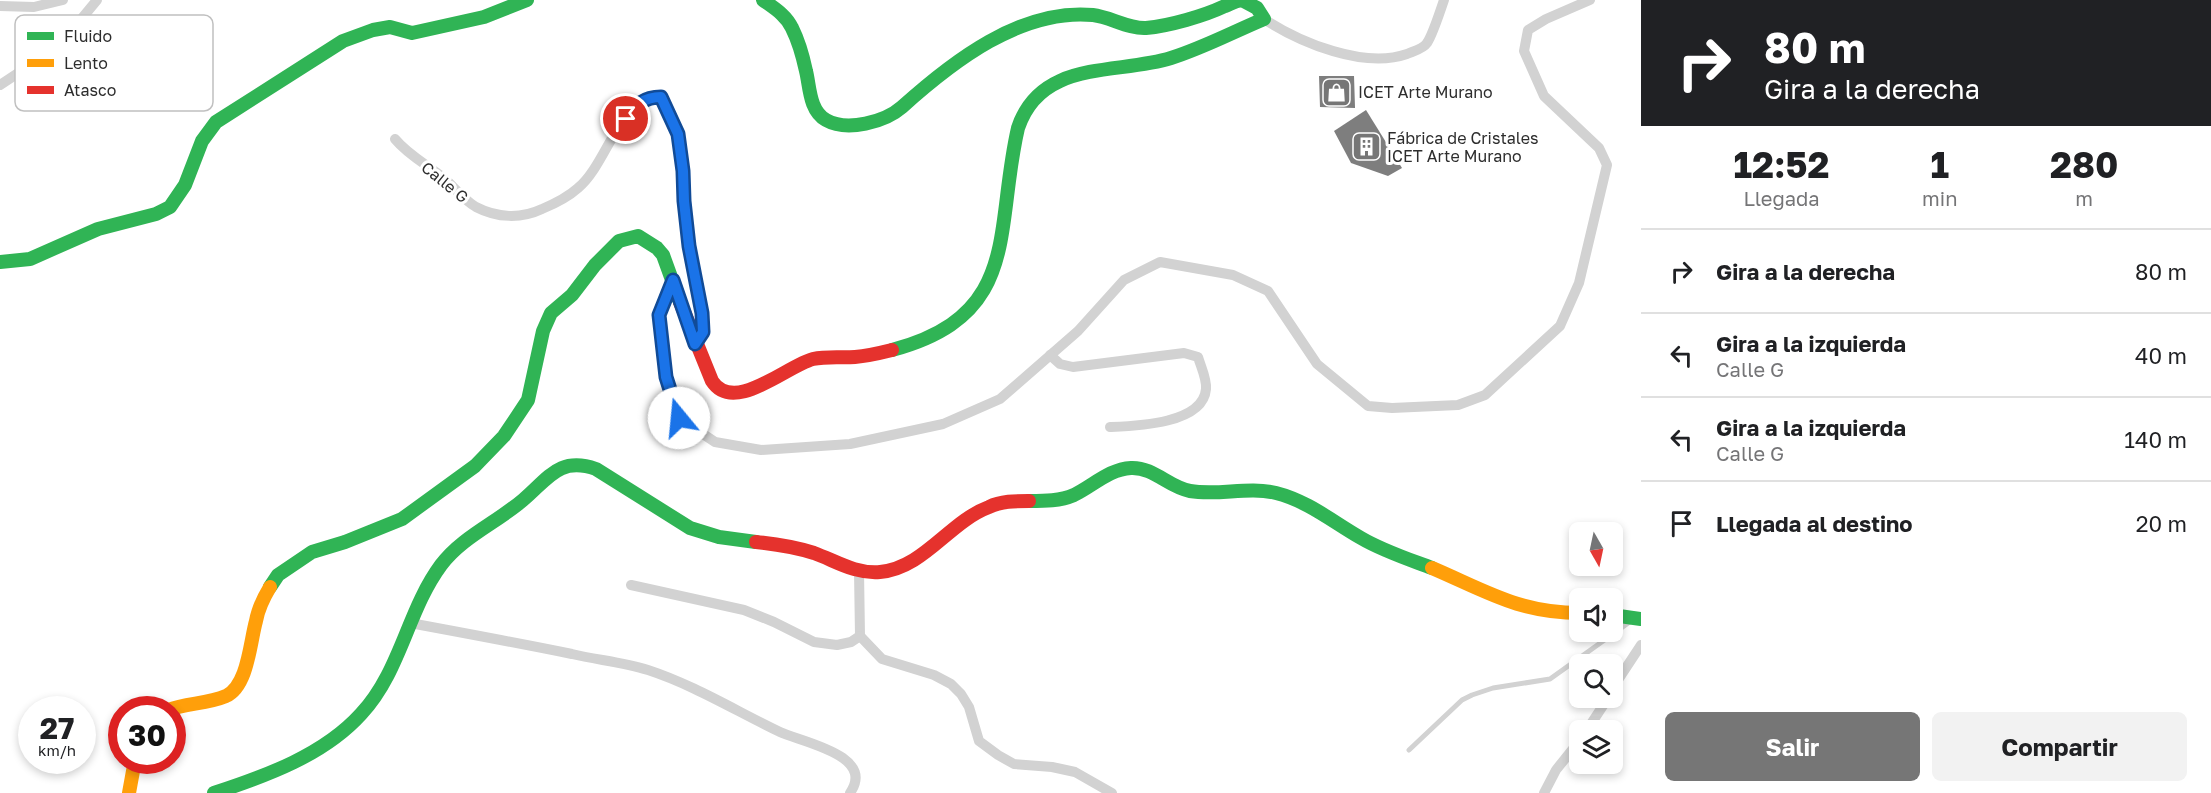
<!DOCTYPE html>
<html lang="es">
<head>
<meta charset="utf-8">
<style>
  :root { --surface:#fff; --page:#f2f2f2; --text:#202124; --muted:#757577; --line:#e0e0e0; --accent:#767676 }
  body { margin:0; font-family:"Golos Text",sans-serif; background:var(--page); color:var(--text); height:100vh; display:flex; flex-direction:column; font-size:22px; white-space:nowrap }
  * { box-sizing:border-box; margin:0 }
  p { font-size:20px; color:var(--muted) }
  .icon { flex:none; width:33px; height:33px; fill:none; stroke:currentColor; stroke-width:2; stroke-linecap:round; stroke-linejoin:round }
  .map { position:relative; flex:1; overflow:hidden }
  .sheet { display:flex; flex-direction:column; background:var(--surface); width:570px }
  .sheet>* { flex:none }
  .top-card { background:#202124; color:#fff; overflow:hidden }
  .needle { width:39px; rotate:171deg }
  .controls { position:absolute; left:1569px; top:522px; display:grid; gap:12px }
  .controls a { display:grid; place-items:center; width:54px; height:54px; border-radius:9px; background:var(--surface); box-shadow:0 3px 9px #0003; font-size:30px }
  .speed { position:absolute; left:18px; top:696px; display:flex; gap:12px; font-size:30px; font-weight:700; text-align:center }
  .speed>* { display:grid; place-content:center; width:78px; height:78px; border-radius:50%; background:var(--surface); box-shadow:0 3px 9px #0003; line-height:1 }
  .speed small { font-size:15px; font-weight:400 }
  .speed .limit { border:9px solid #d22; background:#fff; color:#111 }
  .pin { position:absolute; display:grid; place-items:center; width:51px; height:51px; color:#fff; margin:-26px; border:3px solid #fff; border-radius:50%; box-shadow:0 2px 6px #0007 }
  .me { position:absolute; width:66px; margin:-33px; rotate:343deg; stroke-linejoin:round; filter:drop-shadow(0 0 4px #0008) }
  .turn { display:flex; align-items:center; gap:21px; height:126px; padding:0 24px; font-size:27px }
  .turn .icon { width:78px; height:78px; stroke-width:2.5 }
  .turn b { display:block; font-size:42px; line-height:51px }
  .eta { display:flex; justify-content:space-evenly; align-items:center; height:102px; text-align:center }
  .eta b { font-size:36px; font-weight:700; line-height:42px }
  .cta { display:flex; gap:12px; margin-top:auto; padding:12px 24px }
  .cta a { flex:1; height:69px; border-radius:9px; background:var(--accent); color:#fff; font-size:24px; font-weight:700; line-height:69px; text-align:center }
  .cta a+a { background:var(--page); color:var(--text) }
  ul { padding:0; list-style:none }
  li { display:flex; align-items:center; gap:18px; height:84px; padding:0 24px; border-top:2px solid var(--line) }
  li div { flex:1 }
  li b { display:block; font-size:22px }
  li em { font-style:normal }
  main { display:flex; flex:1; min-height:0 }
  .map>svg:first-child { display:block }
  .building { fill:#7e7e7e }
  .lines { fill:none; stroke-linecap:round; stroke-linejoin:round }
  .lane { stroke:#d2d2d2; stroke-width:5 }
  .street { stroke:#d2d2d2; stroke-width:10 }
  .fast { stroke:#30b455; stroke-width:14 }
  .slow { stroke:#ff9f0a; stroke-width:14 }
  .jam { stroke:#e5322d; stroke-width:14 }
  .route-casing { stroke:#114b97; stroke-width:15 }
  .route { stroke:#1a73e8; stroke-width:10 }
  .labels { text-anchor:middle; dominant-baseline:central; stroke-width:6; stroke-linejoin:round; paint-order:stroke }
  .poi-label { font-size:16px; fill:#2d2d2d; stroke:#fff; text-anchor:start }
  .street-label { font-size:16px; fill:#2d2d2d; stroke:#fff }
  .key { fill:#fff; stroke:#c0c0c0; stroke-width:1.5 }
  .key-label { font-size:16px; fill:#2d2d2d }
</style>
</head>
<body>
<main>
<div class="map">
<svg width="1641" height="793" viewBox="0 0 1641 793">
  <rect width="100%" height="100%" fill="#fff"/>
  <g class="building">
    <path d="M1319 76H1354L1355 108 1320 107Z"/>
    <path d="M1366 110 1402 168 1388 176 1351 163 1334 131Z"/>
  </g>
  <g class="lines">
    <path class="lane" d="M1409 750 1462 700 1472 695 1493 688 1550 679 1631 621"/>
    <g class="street">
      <path d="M0 6 34 7 63 0"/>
      <path d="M1264 19C1301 43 1364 69 1407 54 1414 51 1423 49 1427 43 1432 36 1441 9 1444 0"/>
      <path d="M0 85 59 46 97 0"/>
      <path d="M395 139C409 156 428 165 445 179 455 188 464 200 476 207 497 218 521 219 542 209 554 204 568 197 578 188 604 167 617 110 648 98 651 96 657 97 661 97 689 146 681 192 689 246 693 275 701 303 703 332L695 344"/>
      <path d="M673 280 659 315 666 377 679 418 715 442 761 450 850 444 943 424 1000 399 1078 331 1124 280 1160 262 1233 275 1268 291 1317 364 1368 406 1392 408 1458 405 1485 395 1560 326 1579 283 1607 165 1599 148 1544 96 1524 51 1528 30 1546 19 1590 0"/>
      <path d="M1050 355 1060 364 1073 367 1184 353 1198 357C1201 367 1207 379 1206 389 1203 424 1136 426 1110 427"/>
      <path d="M859 571 860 636 882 659 934 675 951 684 961 694 969 707 979 741 998 755 1014 764 1052 767 1075 772 1112 793"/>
      <path d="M631 585 744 610 774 622 814 642 837 645 851 642 860 636"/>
      <path d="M410 623C464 633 518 643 572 654 597 660 623 662 648 670 694 685 736 711 780 732 802 742 876 755 850 793"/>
      <path d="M1612 689 1641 645"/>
      <path d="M1587 730 1608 698"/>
      <path d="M1544 793 1556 770 1580 740"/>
    </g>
    <g class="fast">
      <path d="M763 0C774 8 786 15 792 28 798 40 803 57 806 71 810 87 809 110 826 120 847 132 885 122 902 107 952 62 1021 8 1093 15 1110 17 1129 29 1146 28 1169 26 1204 16 1225 6 1231 4 1234 1 1241 0"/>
      <path d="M0 262 30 259 98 229 156 214 170 207 185 185 202 141 216 122 343 41 373 30 390 27 412 33 484 17 527 0"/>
      <path d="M892 350C1022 315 994 231 1018 128 1041 59 1116 75 1171 58 1203 48 1233 32 1264 19L1257 8 1242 0"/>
      <path d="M1029 501C1045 501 1060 501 1074 495 1093 486 1109 469 1131 468 1154 467 1168 487 1190 491 1219 496 1248 486 1276 493 1308 501 1333 522 1361 538 1383 551 1408 559 1432 568"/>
      <path d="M270 587 278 575 312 552 345 542 402 519 475 466 504 436 528 400 543 331 551 313 572 295 595 265 619 241 638 236 657 248 663 255 680 302"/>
      <path d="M1612 615 1641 619"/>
      <path d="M214 793C266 776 324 755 361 714 401 671 407 611 441 565 462 537 496 523 523 500 548 479 559 456 596 469L690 528 719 537 756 542"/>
    </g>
    <g class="slow">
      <path d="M1432 568C1486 591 1519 613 1580 613"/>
      <path d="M168 710C187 703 207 704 226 696 248 686 250 642 256 621 258 610 264 597 270 587"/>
      <path d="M129 793 135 760"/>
    </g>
    <g class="jam">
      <path d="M680 302 712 381C734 415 788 365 813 359 827 356 841 358 855 357 868 356 880 353 892 350"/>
      <path d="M756 542C776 544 795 547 814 553 836 561 855 574 880 572 924 568 949 522 989 507 1001 501 1015 501 1029 501"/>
    </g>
  </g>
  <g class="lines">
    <defs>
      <path id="route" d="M626 119C635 105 644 97 661 97L678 134 683 171 684 201 689 246 702 313 703 332 695 344 673 280 659 315 666 377 679 418"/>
    </defs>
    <use href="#route" class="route-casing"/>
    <use href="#route" class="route"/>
  </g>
  <defs>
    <symbol id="shop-square" viewBox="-11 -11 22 22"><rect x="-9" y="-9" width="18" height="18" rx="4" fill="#767676" stroke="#fff"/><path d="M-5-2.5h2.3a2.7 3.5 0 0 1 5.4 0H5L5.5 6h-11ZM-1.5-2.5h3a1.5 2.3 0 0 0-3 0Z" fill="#fff"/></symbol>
    <symbol id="building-square" viewBox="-11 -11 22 22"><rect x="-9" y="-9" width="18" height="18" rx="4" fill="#767676" stroke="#fff"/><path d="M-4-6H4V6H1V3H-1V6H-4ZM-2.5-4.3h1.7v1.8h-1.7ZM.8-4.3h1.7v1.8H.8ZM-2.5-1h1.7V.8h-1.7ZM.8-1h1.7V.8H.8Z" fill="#fff"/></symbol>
  </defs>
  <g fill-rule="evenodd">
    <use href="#shop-square" x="1320" y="76" width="33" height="33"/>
    <use href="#building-square" x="1350" y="130" width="33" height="33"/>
  </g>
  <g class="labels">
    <g class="poi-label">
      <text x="1358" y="92">ICET Arte Murano</text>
      <text x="1387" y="138">Fábrica de Cristales<tspan x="1387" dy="18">ICET Arte Murano</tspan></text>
    </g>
    <g class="street-label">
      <text transform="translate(445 182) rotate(39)">Calle G</text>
    </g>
  </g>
  <rect x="15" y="15" width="198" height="96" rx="9" class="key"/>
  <rect x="27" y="32" width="27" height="8" fill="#30b455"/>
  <rect x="27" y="59" width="27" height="8" fill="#ff9f0a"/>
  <rect x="27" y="86" width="27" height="8" fill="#e5322d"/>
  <g class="key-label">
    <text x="64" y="42">Fluido</text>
    <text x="64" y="69">Lento</text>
    <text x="64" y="96">Atasco</text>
  </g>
</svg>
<div class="controls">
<a><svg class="needle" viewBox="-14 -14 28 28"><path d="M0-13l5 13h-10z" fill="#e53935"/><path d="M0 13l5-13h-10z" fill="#757577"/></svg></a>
<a><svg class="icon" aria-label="sound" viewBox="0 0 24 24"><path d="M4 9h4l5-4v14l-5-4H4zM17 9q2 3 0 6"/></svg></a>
<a><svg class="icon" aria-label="search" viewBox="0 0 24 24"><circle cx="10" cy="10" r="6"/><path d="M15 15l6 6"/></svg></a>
<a><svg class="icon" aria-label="layers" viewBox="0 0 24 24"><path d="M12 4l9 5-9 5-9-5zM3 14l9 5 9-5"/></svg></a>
</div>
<div class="speed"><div>27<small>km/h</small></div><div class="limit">30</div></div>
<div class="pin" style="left:626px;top:119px;background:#d93025"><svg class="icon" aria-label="arrive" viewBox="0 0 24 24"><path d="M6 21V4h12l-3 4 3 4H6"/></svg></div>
<svg class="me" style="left:679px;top:418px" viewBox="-20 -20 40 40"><circle r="19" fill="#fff"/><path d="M0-13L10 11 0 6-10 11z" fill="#1a73e8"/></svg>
</div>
<section class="sheet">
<div class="top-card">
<div class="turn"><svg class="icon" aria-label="right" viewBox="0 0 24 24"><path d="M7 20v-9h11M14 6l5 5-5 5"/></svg><div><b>80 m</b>Gira a la derecha</div></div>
</div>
<div class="eta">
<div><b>12:52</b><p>Llegada</p></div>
<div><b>1</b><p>min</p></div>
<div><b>280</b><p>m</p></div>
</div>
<ul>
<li><svg class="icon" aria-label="right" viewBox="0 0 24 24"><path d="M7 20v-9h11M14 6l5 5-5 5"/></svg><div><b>Gira a la derecha</b></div><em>80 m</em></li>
<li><svg class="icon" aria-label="left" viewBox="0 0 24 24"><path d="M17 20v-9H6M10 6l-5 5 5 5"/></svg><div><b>Gira a la izquierda</b><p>Calle G</p></div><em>40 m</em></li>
<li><svg class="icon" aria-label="left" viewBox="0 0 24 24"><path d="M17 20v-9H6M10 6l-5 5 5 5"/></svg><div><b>Gira a la izquierda</b><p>Calle G</p></div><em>140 m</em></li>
<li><svg class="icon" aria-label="arrive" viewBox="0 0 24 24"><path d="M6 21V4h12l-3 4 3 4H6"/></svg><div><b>Llegada al destino</b></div><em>20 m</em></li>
</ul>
<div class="cta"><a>Salir</a><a>Compartir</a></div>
</section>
</main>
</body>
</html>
